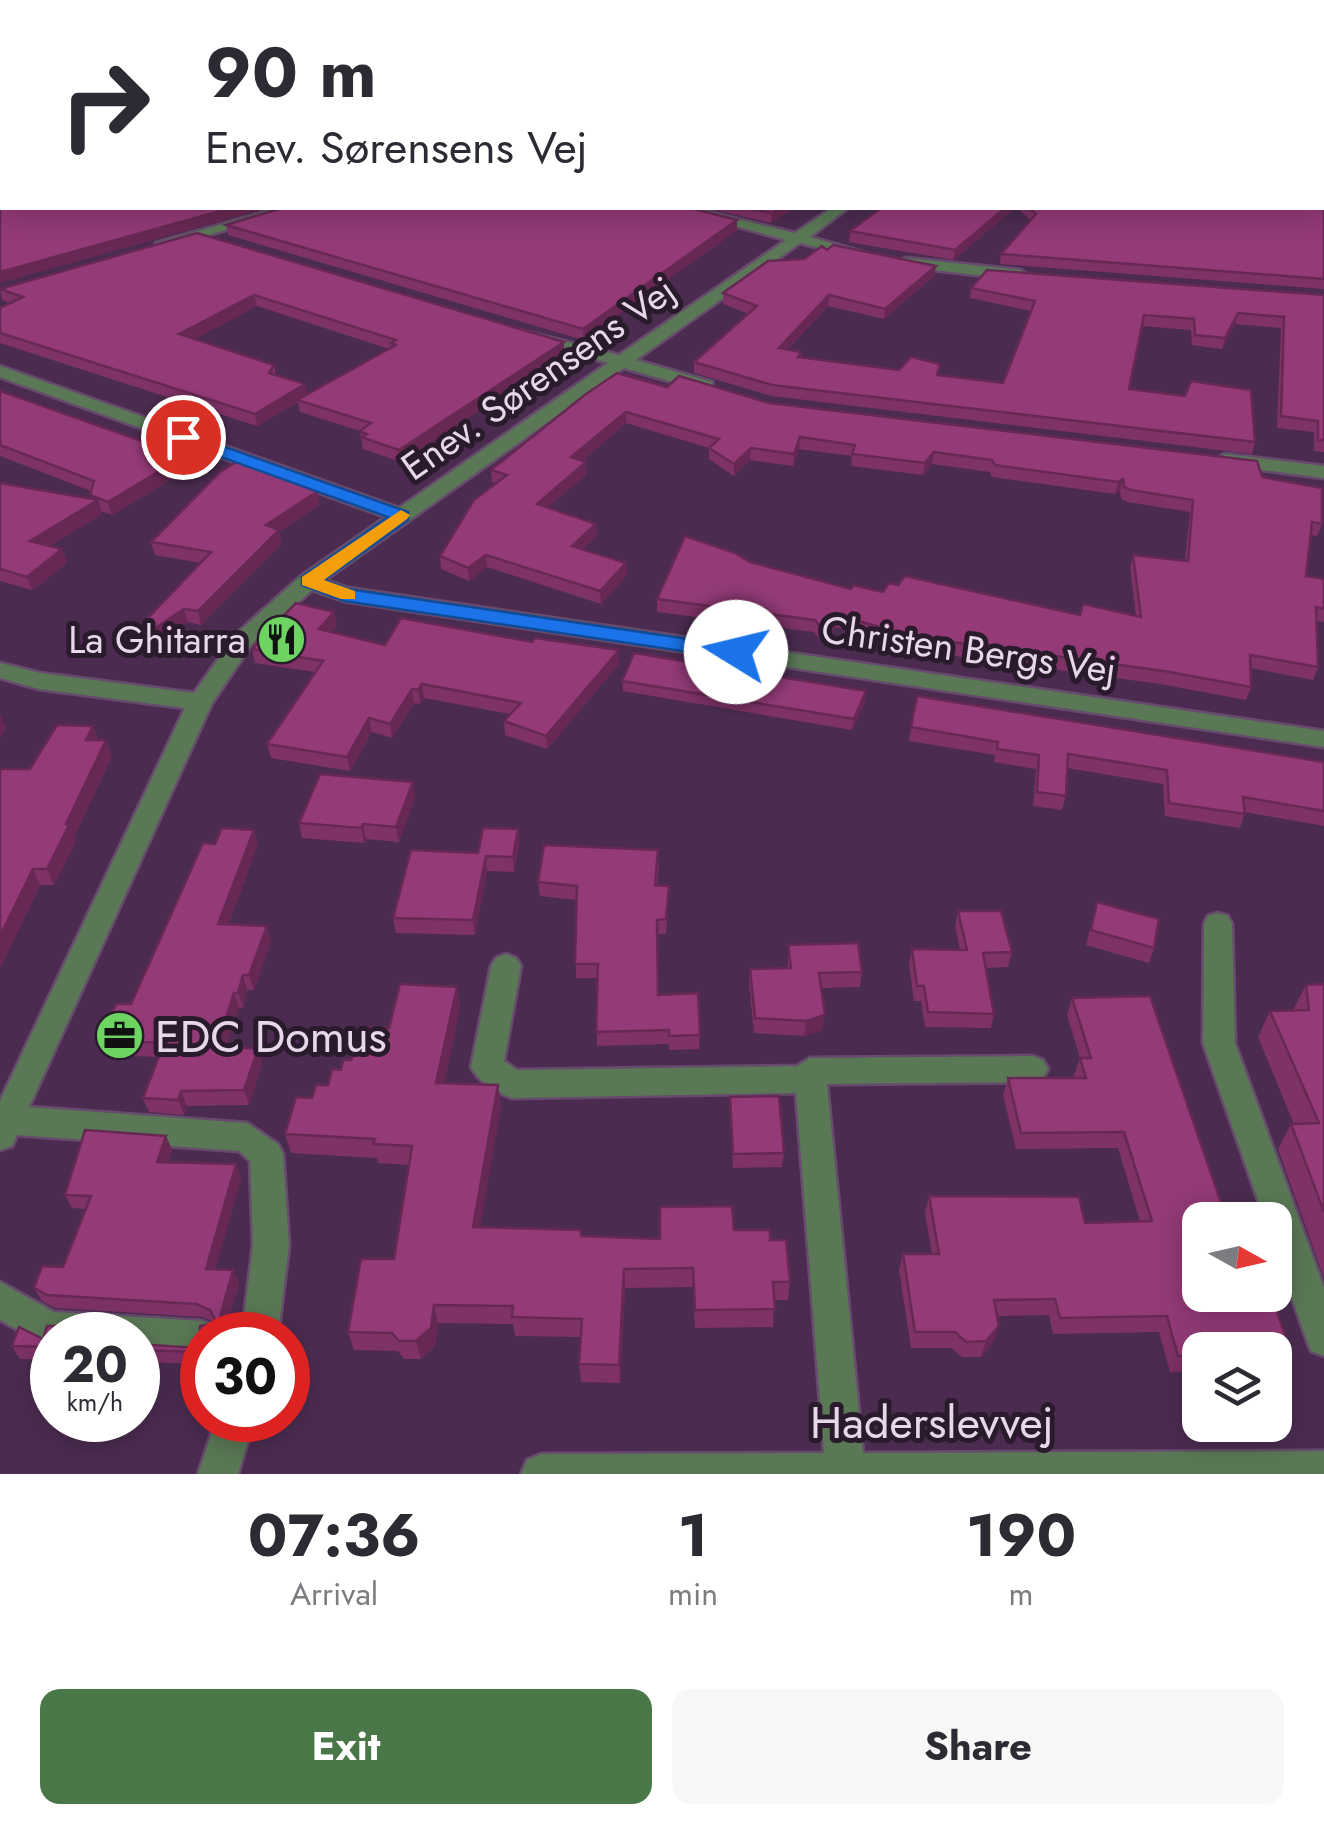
<!DOCTYPE html>
<html lang="en">
<head>
<meta charset="utf-8">
<style>
  :root { --surface:#fff; --page:#f7f7f7; --text:#2b2b33; --muted:#7c7c81; --accent:#497748 }
  body { margin:0; font-family:Jost,sans-serif; background:var(--page); color:var(--text); height:100vh; display:flex; flex-direction:column; font-size:38px; white-space:nowrap }
  * { box-sizing:border-box; margin:0 }
  p { font-size:32px; color:var(--muted) }
  .icon { flex:none; width:55px; height:55px; fill:none; stroke:currentColor; stroke-width:2; stroke-linecap:round; stroke-linejoin:round }
  .map { position:relative; height:1474px; overflow:hidden }
  .details { display:flex; flex-direction:column; background:var(--surface); flex:1 }
  .details>* { flex:none }
  .guide { position:absolute; left:0px; top:0px; width:1325px; height:210px; box-shadow:0 5px 25px #0003; background:#fff; color:var(--text); overflow:hidden }
  .needle { width:65px; rotate:98deg }
  .buttons { position:absolute; left:1182px; top:1202px; display:grid; gap:20px }
  .buttons a { display:grid; place-items:center; width:110px; height:110px; border-radius:20px; background:var(--surface); box-shadow:0 5px 25px #0003; font-size:50px }
  .speed { position:absolute; left:30px; top:1312px; display:flex; gap:20px; font-size:50px; font-weight:700; text-align:center }
  .speed>* { display:grid; place-content:center; width:130px; height:130px; border-radius:50%; background:var(--surface); box-shadow:0 5px 25px #0003; line-height:1 }
  .speed small { font-size:25px; font-weight:400 }
  .speed .limit { border:15px solid #d22; background:#fff; color:#111 }
  .pin { position:absolute; display:grid; place-items:center; width:85px; height:85px; color:#fff; margin:-42px; border:5px solid #fff; border-radius:50%; box-shadow:0 2px 10px #0007 }
  .me { position:absolute; width:110px; margin:-55px; rotate:279deg; stroke-linejoin:round; filter:drop-shadow(0 0 8px #0008) }
  .turn { display:flex; align-items:center; gap:35px; height:210px; padding:0 40px; font-size:45px }
  .turn .icon { width:130px; height:130px; stroke-width:2.5 }
  .turn b { display:block; font-size:70px; line-height:85px }
  .eta { display:flex; justify-content:space-evenly; align-items:center; height:170px; text-align:center }
  .eta b { font-size:60px; font-weight:700; line-height:70px }
  .action { display:flex; gap:20px; margin-top:auto; padding:20px 40px }
  .action a { flex:1; height:115px; border-radius:20px; background:var(--accent); color:#fff; font-size:40px; font-weight:700; line-height:115px; text-align:center }
  .action a+a { background:var(--page); color:var(--text) }
  .map>svg:first-child { display:block }
  .lines { fill:none; stroke-linecap:round; stroke-linejoin:round }
  .minor-casing { stroke:#674b6c; stroke-width:5 }
  .path { stroke:#9e85a1; stroke-width:2.5; stroke-dasharray:4 4; stroke-linecap:butt }
  .minor { fill:#5a7856; fill-rule:evenodd }
  .wall { fill:#7e3266; fill-rule:evenodd }
  .shaded-wall { fill:#672953 }
  .building { fill:#933a77; stroke:#672953; stroke-width:2.5 }
  .route { fill:#1a73e8; stroke:#114b97; stroke-width:2.5 }
  .slow { fill:#f59e0b }
  .labels { text-anchor:middle; dominant-baseline:central; stroke-width:10; stroke-linejoin:round; paint-order:stroke }
  .street-label { font-size:38px; fill:#e9d6ec; stroke:#291b2b }
  .poi-label { font-size:38px; fill:#e9d6ec; stroke:#291b2b; text-anchor:end }
  .near-poi-label { font-size:45px; fill:#e9d6ec; stroke:#291b2b; text-anchor:start }
  .near-street-label { font-size:45px; fill:#e9d6ec; stroke:#291b2b }
</style>
</head>
<body>
<div class="map">
<svg width="1324" height="1474" viewBox="0 0 1324 1474">
  <rect width="100%" height="100%" fill="#4b2c50"/>
  <g class="lines">
    <defs>
      <g id="minor">
        <path d="M2 116V124L0 125V117Z"/>
        <path d="M2 135V144L0 145V136Z"/>
        <path d="M279 208H301L164 248 156 243Z"/>
        <path d="M670 208H692L795 233 832 208H848L810 237 869 254 861 259 800 243 636 360 712 382V390H700L624 368 325 580 348 588 1324 731V747L344 601 312 590 252 644 212 703 29 1107 247 1123 278 1144 283 1154 289 1245 278 1335H242L253 1245 250 1161 239 1151 17 1135 12 1146 0 1150V1101L185 708 39 689 0 678V663L40 673 194 693 236 634 301 576 386 517 0 377V366L399 508 608 363 527 340V332L619 355 786 240Z"/>
        <path d="M906 258 1020 270 1028 275 1020 280 900 266V260Z"/>
        <path d="M1225 454 1324 466V478L1218 464 1215 460Z"/>
        <path d="M1218 913 1228 916 1232 924 1235 1043 1324 1288V1356L1311 1351 1306 1338 1275 1250V1220H1265L1203 1043 1204 924 1208 916Z"/>
        <path d="M506 954 516 958 521 966 504 1061 517 1070 797 1066 810 1058 1032 1056 1043 1060 1048 1069 1043 1078 1032 1082 827 1084 863 1453 1324 1451V1474H521L527 1460 541 1454 824 1453 796 1093 512 1098C496 1092 479 1082 471 1067L491 966 496 958Z"/>
        <path d="M0 1282 54 1312 202 1321 215 1326 219 1335H202V1357L138 1353V1335H52L50 1348 0 1320Z"/>
        <path d="M216 1420H254L238 1474H198Z"/>
      </g>
    </defs>
    <use href="#minor" class="minor-casing"/>
    <path class="path" d="M1082 2 1112 0"/>
    <use href="#minor" class="minor"/>
  </g>
  <g class="wall">
    <path d="M1324 204V289L1000 264 1001 254 1030 220 1018 208H1322Z"/>
    <path d="M706 208H794L771 223Z"/>
    <path d="M881 208H1015L953 260 849 242 850 231Z"/>
    <path d="M226 225 737 230 583 340 228 235Z"/>
    <path d="M197 233 564 342V354L401 462 363 449 360 431 300 412 298 402 257 426 0 343V308L10 303 2 300 0 289ZM257 306 389 349 307 394 276 375 274 365 194 339Z"/>
    <path d="M827 250 934 276 884 319 828 306 787 350 801 352V357L1003 383 1031 311 970 298 971 288 1324 295V452L1314 451V432L1277 428 1281 328 1235 324 1222 349 1192 345 1191 330 1142 326 1129 389 1255 442 1252 454 772 396 694 373V362L749 314 723 304V293Z"/>
    <path d="M667 387 1262 477 1322 524 1317 536 1311 535 1306 576 1324 579V622L1316 621 1318 667 1313 680 1251 668V687L1246 700 1160 684 913 650 836 627 820 640 814 632 657 612V599L750 562 851 589 883 592 898 585 1080 615 1136 616 1130 567 1133 555 1185 560 1190 512 1128 502 1121 499 1120 491 1115 494 992 477 990 472 932 464 923 475 851 466 852 456 799 449 793 466 750 460 734 476 709 459V448L626 423 582 461 587 474 548 507 597 536 582 550 626 563 627 575 601 604 487 567 469 581 441 569 440 556 496 483 492 482 491 470Z"/>
    <path d="M0 391 188 469 112 515 101 511 102 514 49 546 67 563 32 590 0 581V483L91 499V491L0 456Z"/>
    <path d="M320 504 279 532 282 544 201 625 188 622 159 642 151 632 147 619 201 563 155 555 151 542Z"/>
    <path d="M334 612 337 626 331 632 385 645 532 642 619 650V664L547 749 505 735 504 721 510 714 424 698 420 704 414 703 392 738 372 732 350 771 271 758 267 744 315 672 255 663 252 649Z"/>
    <path d="M622 681 866 691 865 702 852 730 623 691Z"/>
    <path d="M917 696 1324 762V826L1245 812 1240 828 1165 816 1163 784 1067 768 1066 796 1062 810 1033 806 1036 769 994 762 995 755 909 741Z"/>
    <path d="M93 726 98 740 112 756 74 837 76 841 54 885H40L0 968V769H30Z"/>
    <path d="M415 797 399 842 366 839 364 843 302 838 299 823Z"/>
    <path d="M518 829 519 844 514 872 487 871 475 935 396 933 393 918 478 853Z"/>
    <path d="M258 844 228 925 267 926 271 941 254 990H247L243 1008 239 1007 226 1047 258 1049 262 1064 249 1105 187 1106 184 1115 149 1112 143 1098 159 1057 107 1055 100 1040 131 1004Z"/>
    <path d="M659 864 657 885 669 886 666 934H657L658 995 700 1035 699 1049 669 1050V1044L597 1046V978H576V900L540 896 538 882Z"/>
    <path d="M1097 902 1154 948 1149 963 1086 945Z"/>
    <path d="M958 911 1012 952 1008 967 986 968 994 1014 991 1028 925 1027 921 1001H914L909 964 912 949 960 950 955 926Z"/>
    <path d="M788 945 862 972 860 987 821 988 823 1030 804 1036 754 1033 749 984 750 969 788 968Z"/>
    <path d="M1324 984V1278L1278 1149 1291 1124H1294L1258 1037 1270 1011 1293 1010 1306 985Z"/>
    <path d="M457 987 460 1007 444 1084 498 1085 501 1105 480 1227 581 1236 660 1239 734 1230 770 1240 790 1282 788 1300H774L773 1327 695 1328 693 1287 625 1288 620 1383 581 1382 579 1364 581 1337 515 1336 513 1324 438 1323 435 1346 421 1359H404L398 1351 354 1350 348 1332 394 1259 409 1165 378 1163 377 1158 291 1153 285 1134 312 1098 328 1085 341 1070 389 1028Z"/>
    <path d="M1072 998 1200 1220 1292 1354 1282 1369H1275V1350H1200V1371L1170 1372 1159 1332 1053 1334 1049 1315 997 1316 994 1341 981 1357H962L951 1348H911L899 1270 903 1254H932L925 1213 929 1196 1085 1223 1140 1221 1118 1148 1016 1149 1003 1095 1008 1078H1075L1074 1075 1080 1058 1067 1015Z"/>
    <path d="M730 1097 784 1153 782 1167 733 1168 730 1111Z"/>
    <path d="M85 1130 166 1136 172 1150 168 1162 236 1164 241 1178 215 1269 233 1270 239 1283 224 1335H202V1364L138 1362V1344L196 1348 200 1344V1326L217 1323 202 1317 55 1308 42 1301 34 1288 42 1266 63 1267 86 1209 72 1208 65 1195Z"/>
    <path d="M47 1326H127L132 1335H52V1360L20 1359 12 1346 19 1327 43 1339Z"/>
  </g>
  <g class="shaded-wall">
    <path d="M231 208H268L0 283V272Z"/>
    <path d="M780 208H794L771 223 772 213Z"/>
    <path d="M1005 208H1015L953 260 955 250Z"/>
    <path d="M737 220V230L583 340V329Z"/>
    <path d="M936 266 934 276 884 319 885 309Z"/>
    <path d="M254 295 257 306 182 346 179 334Z"/>
    <path d="M829 295 828 306 778 359 779 348Z"/>
    <path d="M1238 313 1235 324 1222 349 1225 338Z"/>
    <path d="M564 342V354L401 462 399 450Z"/>
    <path d="M305 384 308 396 297 400 298 402 257 426 255 414Z"/>
    <path d="M626 412V423L572 469 571 457Z"/>
    <path d="M800 437 799 449 793 466 794 454Z"/>
    <path d="M751 448 750 460 734 476V464Z"/>
    <path d="M934 452 932 464 923 475 925 463Z"/>
    <path d="M184 456 188 469 112 515 108 502Z"/>
    <path d="M586 462 587 474 538 516 537 504Z"/>
    <path d="M1123 479 1120 491 1115 494 1118 482Z"/>
    <path d="M318 491 320 504 279 532 282 544 201 625 198 611 266 525Z"/>
    <path d="M98 500 102 514 35 554 30 541Z"/>
    <path d="M596 524 597 536 572 559V546Z"/>
    <path d="M62 549 67 563 32 590 27 577Z"/>
    <path d="M486 555 487 567 469 581 468 568Z"/>
    <path d="M626 563 627 575 601 604 600 591Z"/>
    <path d="M184 609 188 622 159 642 155 628Z"/>
    <path d="M334 612 337 626 322 642 319 629Z"/>
    <path d="M837 615 836 627 820 640 821 628Z"/>
    <path d="M619 650V664L547 749 546 736Z"/>
    <path d="M422 684 424 698 420 704 418 690Z"/>
    <path d="M412 689 414 703 392 738 390 724Z"/>
    <path d="M866 691 865 702 852 730 854 719Z"/>
    <path d="M0 715 6 728 0 738Z"/>
    <path d="M369 718 372 732 350 771 347 757Z"/>
    <path d="M93 726 98 742 86 740Z"/>
    <path d="M106 740 112 756 74 837 76 841 54 885 47 869 66 824Z"/>
    <path d="M413 782 415 797 399 842 396 827Z"/>
    <path d="M363 824 366 839 364 843 361 828Z"/>
    <path d="M518 829 519 844 514 872 513 857Z"/>
    <path d="M254 830 258 844 223 939 218 924Z"/>
    <path d="M486 856 487 871 475 935 473 920Z"/>
    <path d="M33 869 40 885 0 968V936Z"/>
    <path d="M267 926 271 941 254 990 249 975Z"/>
    <path d="M243 975 247 990 243 1008 238 993Z"/>
    <path d="M457 987 460 1007 440 1103 436 1083Z"/>
    <path d="M234 993 239 1007 222 1061 217 1046Z"/>
    <path d="M825 1015 823 1030 804 1036 806 1021Z"/>
    <path d="M258 1049 262 1064 249 1105 244 1090Z"/>
    <path d="M498 1085 501 1105 477 1246 473 1227Z"/>
    <path d="M181 1091 187 1106 184 1115 178 1100Z"/>
    <path d="M166 1136 172 1150 163 1176 157 1162Z"/>
    <path d="M236 1164 241 1178 212 1282 206 1269Z"/>
    <path d="M624 1269 625 1288 620 1383 619 1365Z"/>
    <path d="M233 1270 239 1283 224 1335H215Z"/>
    <path d="M434 1305 438 1323 435 1346 421 1359 416 1341Z"/>
    <path d="M999 1326 994 1341 981 1357 986 1341Z"/>
  </g>
  <g class="building">
    <path d="M2 0H1027L1030 1 1032 0H1090L1092 2H2V54H0V11H2Z"/>
    <rect x="1322" y="105" width="2" height="29"/>
    <path d="M1322 147H1324V182L1322 181Z"/>
    <path d="M2 191V208H231L0 272V193Z"/>
    <path d="M1322 201 1324 204V279L1001 254 1036 214 1029 208H1322Z"/>
    <path d="M282 208H690L737 220 583 329 226 225Z"/>
    <path d="M747 208H780L772 213Z"/>
    <path d="M881 208H1005L955 250 850 231Z"/>
    <path d="M197 233 564 342 399 450 361 437 367 434 360 431 371 423 297 400 396 345 391 343 396 340 254 295 179 334 274 365 269 373 305 384 255 414 0 333V308L23 297 0 289Z"/>
    <path d="M833 245 936 266 885 309 829 295 779 348 801 352 798 357 899 370 911 357 940 364 937 375 1003 383 1035 301 971 288 987 270 1324 295V440H1318V421L1281 416 1284 317 1238 313 1225 338 1195 335 1194 319 1144 315 1129 389 1185 396 1191 381 1251 390 1255 442 772 385 694 362 757 306 723 293 768 261 804 259 822 246 827 250Z"/>
    <path d="M617 373 667 387 679 376 769 403 1257 461 1262 477 1322 488V524L1312 522 1306 576 1324 579V609L1316 607 1318 667 1250 655 1251 687 1164 671 915 637 837 615 821 628 815 620 657 599 685 536 735 553 750 562 851 589 853 585 883 592 889 583 898 585 905 576 1080 615 1083 604 1141 617 1133 555 1188 561 1193 500 1131 490 1124 487 1123 479 1118 482 995 465 992 460 934 452 925 463 852 454 855 445 800 437 794 454 751 448 734 464 709 448 719 439 626 412 571 457 586 462 537 504 596 524 572 546 626 563 600 591 486 555 468 568 440 556 474 500 507 475 491 470 586 394Z"/>
    <path d="M0 391 184 456 108 502 90 495 94 481 0 445Z"/>
    <path d="M241 459 318 491 266 525 279 530 198 611 184 609 155 628 147 619 211 552 151 542 220 472Z"/>
    <path d="M0 483 98 500 30 541 62 549 27 577 0 569Z"/>
    <path d="M296 603 334 612 319 629 385 645 401 618 532 642 535 638 619 650 546 736 504 721 521 703 422 684 418 690 412 689 390 724 369 718 347 757 267 744 323 661 252 649Z"/>
    <path d="M634 653 866 691 854 719 622 681Z"/>
    <path d="M917 696 1324 762V811L1243 797 1245 814 1169 803 1167 770 1068 754 1066 796 1037 792 1039 755 997 749 998 742 911 727Z"/>
    <path d="M57 725 93 726 86 740H106L66 824 69 825 47 869H33L0 936V769H30Z"/>
    <path d="M320 774 413 782 396 827 363 824 361 828 299 823Z"/>
    <path d="M222 828 254 830 218 924 267 926 249 975H243L238 993H234L217 1046 258 1049 244 1090 181 1091 178 1100 143 1098 164 1043 100 1040 116 1004H131L203 843 215 844Z"/>
    <path d="M483 828 518 829 513 857 486 856 473 920 393 918 411 850 478 853Z"/>
    <path d="M544 845 658 850 655 885 669 886 666 919 657 920 658 995 698 993 700 1035 669 1036V1030L596 1032 598 964H575L577 886 538 882Z"/>
    <path d="M1097 902 1159 919 1154 948 1091 930Z"/>
    <path d="M958 911H1001L1012 952 983 953 994 1014 928 1012 924 986H917L912 949 967 950Z"/>
    <path d="M858 943 862 972 819 973 825 1015 806 1021 755 1018 750 969 791 968 788 945Z"/>
    <path d="M400 984 457 987 436 1083 498 1085 473 1227 581 1230V1236L660 1239V1207L732 1206 734 1230H770V1240H786L790 1282H773L775 1309 695 1310 693 1268 624 1269 619 1365 579 1364 582 1319 512 1317 513 1306 434 1305 431 1328 416 1341H399L392 1333 348 1332 361 1259H394L412 1146 373 1144 375 1139 285 1134 296 1097 312 1098 316 1085H328L332 1069 341 1070 343 1060H351L360 1027 389 1028Z"/>
    <path d="M1324 984V1212L1291 1124 1319 1123 1270 1011 1309 1010 1306 985Z"/>
    <path d="M1150 996 1227 1220H1200V1295H1271L1292 1354H1275V1350H1200V1356H1178L1167 1316 1060 1318 1055 1299 994 1300 999 1326 986 1341 966 1342 955 1332H915L903 1254H939L929 1196 1079 1197 1085 1223 1152 1221 1124 1132 1021 1133 1008 1078H1086L1080 1058H1091L1072 998Z"/>
    <path d="M779 1096 784 1153 733 1154 730 1097Z"/>
    <path d="M85 1130 166 1136 157 1162 236 1164 206 1269 233 1270 215 1335H202V1352L138 1350V1344L196 1348 200 1344V1326L217 1323 210 1310 196 1304 47 1295 34 1288 42 1266 63 1267 91 1196 65 1195Z"/>
    <path d="M47 1326H127L129 1335H52V1347L12 1346 19 1327 43 1339Z"/>
  </g>
  <path class="route" d="M183 432 408 512V520L324 580 348 589 736 646 747 652 736 659 344 601 302 585V577L388 517 177 441V433Z"/>
  <path class="slow" d="M401 510 410 515 407 519 324 580 355 591V599H341L302 585V577Z"/>
  <defs>
    <symbol id="restaurant-disc" viewBox="-11 -11 22 22"><circle r="9.5" fill="#6dd361" stroke="#291b2b"/><path d="M-5-6h1v4h1v-4h1v4h1v-4h1v5L-1.5 .5V6h-2V.5L-5-1ZM5-6V6H3V1.5H1.5Q1.5-4 5-6Z" fill="#111"/></symbol>
    <symbol id="office-disc" viewBox="-11 -11 22 22"><circle r="9.5" fill="#6dd361" stroke="#291b2b"/><path d="M-6-3h4V-5.5h4V-3h4V5H-6ZM-1-4.5V-3h2v-1.5ZM-6 0V1H6V0Z" fill="#111"/></symbol>
  </defs>
  <g fill-rule="evenodd">
    <use href="#restaurant-disc" x="254" y="612" width="55" height="55"/>
    <use href="#office-disc" x="92" y="1008" width="55" height="55"/>
  </g>
  <g class="labels">
    <g class="street-label">
      <text transform="translate(538 378) rotate(-35)">Enev. Sørensens Vej</text>
      <text transform="translate(969 649) rotate(8)">Christen Bergs Vej</text>
    </g>
    <g class="poi-label">
      <text x="246" y="639">La Ghitarra</text>
    </g>
    <g class="near-poi-label">
      <text x="155" y="1036">EDC Domus</text>
    </g>
    <g class="near-street-label">
      <text x="932" y="1422">Haderslevvej</text>
    </g>
  </g>
</svg>
<div class="buttons">
<a><svg class="needle" viewBox="-14 -14 28 28"><path d="M0-13l5 13h-10z" fill="#e53935"/><path d="M0 13l5-13h-10z" fill="#7c7c81"/></svg></a>
<a><svg class="icon" aria-label="layers" viewBox="0 0 24 24"><path d="M12 4l9 5-9 5-9-5zM3 14l9 5 9-5"/></svg></a>
</div>
<div class="speed"><div>20<small>km/h</small></div><div class="limit">30</div></div>
<div class="pin" style="left:183px;top:437px;background:#d93025"><svg class="icon" aria-label="arrive" viewBox="0 0 24 24"><path d="M6 21V4h12l-3 4 3 4H6"/></svg></div>
<svg class="me" style="left:736px;top:652px" viewBox="-20 -20 40 40"><circle r="19" fill="#fff"/><path d="M0-13L10 11 0 6-10 11z" fill="#1a73e8"/></svg>
<div class="guide">
<div class="turn"><svg class="icon" aria-label="right" viewBox="0 0 24 24"><path d="M7 20v-9h11M14 6l5 5-5 5"/></svg><div><b>90 m</b>Enev. Sørensens Vej</div></div>
</div>
</div>
<section class="details">
<div class="eta">
<div><b>07:36</b><p>Arrival</p></div>
<div><b>1</b><p>min</p></div>
<div><b>190</b><p>m</p></div>
</div>
<div class="action"><a>Exit</a><a>Share</a></div>
</section>
</body>
</html>
